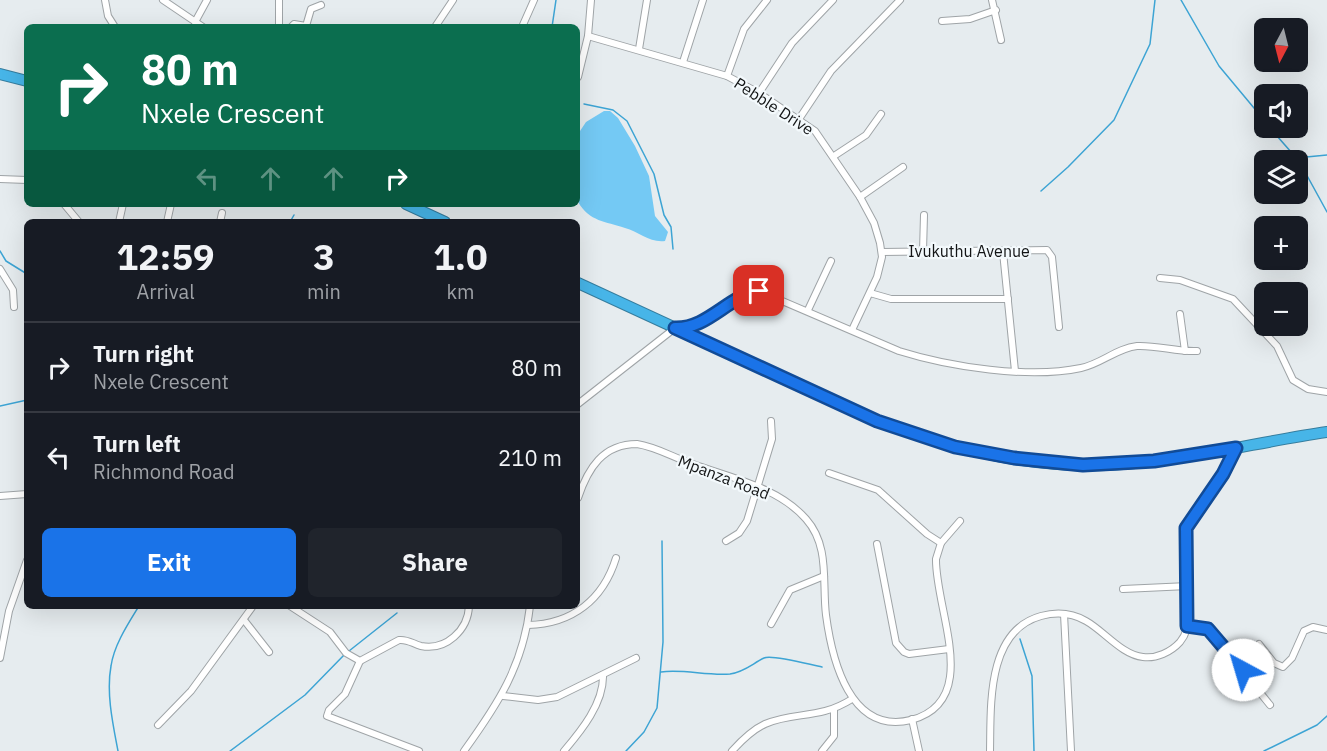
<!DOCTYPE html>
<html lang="en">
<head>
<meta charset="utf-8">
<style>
  :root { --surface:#171b24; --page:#20242c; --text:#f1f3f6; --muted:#9ea1a6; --line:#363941; --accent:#1a73e8 }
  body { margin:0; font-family:"IBM Plex Sans",sans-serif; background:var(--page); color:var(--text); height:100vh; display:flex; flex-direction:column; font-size:22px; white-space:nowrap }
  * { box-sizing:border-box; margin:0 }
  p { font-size:20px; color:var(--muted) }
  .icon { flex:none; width:33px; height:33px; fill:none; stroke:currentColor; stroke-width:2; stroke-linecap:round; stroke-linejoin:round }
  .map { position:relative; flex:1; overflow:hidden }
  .panel { position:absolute; left:24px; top:219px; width:556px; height:390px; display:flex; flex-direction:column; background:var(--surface); border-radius:9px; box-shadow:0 6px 24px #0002 }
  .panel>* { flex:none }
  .guide { position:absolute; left:24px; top:24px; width:556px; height:183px; border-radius:9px; box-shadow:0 6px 24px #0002; background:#0b6e4f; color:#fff; overflow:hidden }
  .needle { width:39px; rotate:187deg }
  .tools { position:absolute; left:1254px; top:18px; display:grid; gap:12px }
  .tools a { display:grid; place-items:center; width:54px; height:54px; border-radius:9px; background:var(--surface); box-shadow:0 6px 24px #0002; font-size:30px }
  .pin { position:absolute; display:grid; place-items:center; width:51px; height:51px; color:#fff; margin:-26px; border-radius:12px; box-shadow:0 3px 9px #0006 }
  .me { position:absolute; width:66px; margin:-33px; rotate:321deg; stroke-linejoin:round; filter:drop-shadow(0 0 4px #0008) }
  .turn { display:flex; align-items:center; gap:21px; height:126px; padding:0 18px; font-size:27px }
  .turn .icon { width:78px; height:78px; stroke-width:2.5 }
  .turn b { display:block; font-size:42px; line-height:51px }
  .lanes { display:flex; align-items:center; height:57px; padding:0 18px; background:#0003; justify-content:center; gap:30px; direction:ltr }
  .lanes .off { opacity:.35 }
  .eta { display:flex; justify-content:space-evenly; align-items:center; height:102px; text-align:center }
  .eta b { font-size:36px; font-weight:800; line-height:42px }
  .cta { display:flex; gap:12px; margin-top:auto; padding:12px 18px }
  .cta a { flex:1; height:69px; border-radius:9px; background:var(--accent); color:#fff; font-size:24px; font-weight:800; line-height:69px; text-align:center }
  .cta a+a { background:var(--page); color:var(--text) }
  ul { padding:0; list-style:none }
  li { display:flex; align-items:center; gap:18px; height:90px; padding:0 18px; border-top:2px solid var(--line) }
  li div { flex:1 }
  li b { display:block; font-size:22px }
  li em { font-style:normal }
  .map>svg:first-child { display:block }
  .green { fill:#74c9f4 }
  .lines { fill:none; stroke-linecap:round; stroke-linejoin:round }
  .stream { stroke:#3da4d4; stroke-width:1.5 }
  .street-casing { stroke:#9fa4a7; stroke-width:8 }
  .highway-casing { stroke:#357d9e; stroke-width:12 }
  .street { stroke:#fff; stroke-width:6 }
  .highway { stroke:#47b5e8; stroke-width:10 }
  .route-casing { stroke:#114b97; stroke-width:15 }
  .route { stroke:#1a73e8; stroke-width:10 }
  .labels { text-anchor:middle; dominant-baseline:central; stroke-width:4.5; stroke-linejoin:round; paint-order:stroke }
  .street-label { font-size:16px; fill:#131516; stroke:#f3f9fc }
</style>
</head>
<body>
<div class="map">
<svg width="1327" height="751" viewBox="0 0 1327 751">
  <rect width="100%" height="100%" fill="#e6ecef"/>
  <path class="green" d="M604 111H610L618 118 635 146 649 176 655 216 668 232 665 241C650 243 639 232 625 228 605 221 590 222 578 202V134L586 122Z"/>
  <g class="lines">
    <g class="stream">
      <path d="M1181 0 1219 66 1264 120"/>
      <path d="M552 27 556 0"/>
      <path d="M584 104 613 110 627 121 654 174 664 215 671 227 673 249"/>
      <path d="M1270 128 1299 161 1327 212"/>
      <path d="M1296 158 1327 155"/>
      <path d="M1041 191 1068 167 1114 120 1150 44 1155 0"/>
      <path d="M290 222 294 215"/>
      <path d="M0 251 6 261 27 274"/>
      <path d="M0 406 27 400"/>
      <path d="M1020 639 1032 676 1034 751"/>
      <path d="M349 651 397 613"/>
      <path d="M661 672C684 669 707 676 730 674 744 672 752 664 764 658 772 654 811 665 822 667"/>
      <path d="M118 751C113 725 106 693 111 666 114 645 128 624 139 606"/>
      <path d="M230 751 305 695 345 654"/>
      <path d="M626 751 644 732 657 708 663 642 662 541"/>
      <path d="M1264 751 1317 725 1327 716"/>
    </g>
    <defs>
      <g id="street">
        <path d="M105 0 108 16 115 27"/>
        <path d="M163 0 203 27"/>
        <path d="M992 0 1001 40"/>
        <path d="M942 21 970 19 996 10"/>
        <path d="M195 22 207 0"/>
        <path d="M279 27V0"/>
        <path d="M291 27 294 24 306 26 311 9 321 5"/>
        <path d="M435 27 453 0"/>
        <path d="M522 27 534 0"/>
        <path d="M588 36 727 76 759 93 815 131 860 197 874 223 880 243 882 257 877 277 852 330"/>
        <path d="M639 49 647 0"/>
        <path d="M683 62 703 0"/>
        <path d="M727 76 744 29 767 0"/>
        <path d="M578 77 588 36 591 0"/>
        <path d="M759 93 792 43 833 0"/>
        <path d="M799 119 831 71 900 0"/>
        <path d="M834 156 866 135 881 114"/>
        <path d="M0 179 27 180"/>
        <path d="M860 197 903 167"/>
        <path d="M64 204 79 222"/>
        <path d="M119 222 123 204"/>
        <path d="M167 222 171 204"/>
        <path d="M220 222 222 213"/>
        <path d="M923 251 924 215"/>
        <path d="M882 252 1047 250 1052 257 1059 327"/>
        <path d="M1003 252 1015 371"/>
        <path d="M0 269 13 290 14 307"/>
        <path d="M1160 278 1180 280 1233 299 1277 346 1293 380 1308 389 1327 392"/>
        <path d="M870 293 891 299H1008"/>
        <path d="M808 310 831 261"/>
        <path d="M1180 314 1185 351"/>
        <path d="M578 404 675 328C708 329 728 296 759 291L899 351C950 367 1029 379 1081 368 1101 364 1117 348 1137 346 1157 345 1177 352 1197 351"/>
        <path d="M829 473 878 490 927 534 941 543"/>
        <path d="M0 496 27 494"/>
        <path d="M578 498C588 468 603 444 637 444 657 447 674 458 693 464 731 478 778 487 806 519 830 546 822 582 826 615 832 660 850 735 911 720 983 701 935 610 936 559L941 543 960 521"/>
        <path d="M726 541 739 533 747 521 772 439 771 421"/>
        <path d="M877 544 896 643 904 652 909 654 949 649"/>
        <path d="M1123 589 1188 586"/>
        <path d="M290 606 330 632 346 653 360 661 399 640C408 639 413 644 421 646 446 651 468 630 469 606"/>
        <path d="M1064 614 1071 751"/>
        <path d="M244 620 269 652"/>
        <path d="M771 624 790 590 824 576"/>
        <path d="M528 625C572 624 603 600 616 558"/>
        <path d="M1187 626 1204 628 1211 632 1270 705"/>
        <path d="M1259 644 1274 663 1283 667 1292 658 1304 631 1313 627 1327 630"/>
        <path d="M0 658 9 611 27 560"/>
        <path d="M360 661 345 694 329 710 327 716 419 751"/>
        <path d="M503 696 538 700 557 697 636 658"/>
        <path d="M912 719 919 751"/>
        <path d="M158 725 191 691 253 606"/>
        <path d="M464 751C498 704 523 666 530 606"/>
        <path d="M564 751C581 731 604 703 603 675"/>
        <path d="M732 751C742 740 752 730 765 724 795 711 819 720 852 699"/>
        <path d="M822 751 834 736V709"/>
        <path d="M990 751C991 707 986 631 1041 616 1056 612 1072 613 1086 621 1104 631 1122 655 1143 657 1156 659 1171 652 1180 642 1201 617 1180 564 1184 534 1186 519 1211 491 1221 477 1227 468 1231 458 1236 449"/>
      </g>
      <g id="highway">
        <path d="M0 74 27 81"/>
        <path d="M406 204 445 222"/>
        <path d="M578 283 877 421C955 450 1039 471 1123 464 1192 459 1259 442 1327 432"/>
      </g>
    </defs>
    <use href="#street" class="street-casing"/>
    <use href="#highway" class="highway-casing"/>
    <use href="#street" class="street"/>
    <use href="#highway" class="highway"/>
  </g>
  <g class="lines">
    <defs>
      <path id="route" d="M759 291C728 296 708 329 675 328L877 421 955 447 1014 458 1083 465 1154 461 1236 448 1223 474 1186 528 1187 626 1208 629 1243 670"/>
    </defs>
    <use href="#route" class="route-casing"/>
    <use href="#route" class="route"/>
  </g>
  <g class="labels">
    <g class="street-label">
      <text transform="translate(774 106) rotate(33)">Pebble Drive</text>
      <text x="969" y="251">Ivukuthu Avenue</text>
      <text transform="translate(724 477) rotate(21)">Mpanza Road</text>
    </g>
  </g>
</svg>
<div class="tools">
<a><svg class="needle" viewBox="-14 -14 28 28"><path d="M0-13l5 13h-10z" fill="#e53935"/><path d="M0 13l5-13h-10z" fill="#9ea1a6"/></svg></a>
<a><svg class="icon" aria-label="sound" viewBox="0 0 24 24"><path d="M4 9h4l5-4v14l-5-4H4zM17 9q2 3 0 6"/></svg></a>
<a><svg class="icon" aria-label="layers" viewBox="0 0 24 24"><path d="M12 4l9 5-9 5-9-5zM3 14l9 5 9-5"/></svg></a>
<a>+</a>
<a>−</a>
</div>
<div class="pin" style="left:759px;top:291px;background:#d93025"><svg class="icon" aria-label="arrive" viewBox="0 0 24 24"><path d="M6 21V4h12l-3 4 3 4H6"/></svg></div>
<svg class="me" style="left:1243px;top:670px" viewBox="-20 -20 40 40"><circle r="19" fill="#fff"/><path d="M0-13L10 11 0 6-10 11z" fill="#1a73e8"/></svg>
<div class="guide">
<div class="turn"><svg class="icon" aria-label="right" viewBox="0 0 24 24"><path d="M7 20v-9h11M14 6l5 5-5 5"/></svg><div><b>80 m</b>Nxele Crescent</div></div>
<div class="lanes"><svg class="icon off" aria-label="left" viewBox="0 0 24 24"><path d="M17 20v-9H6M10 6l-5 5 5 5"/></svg><svg class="icon off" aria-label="ahead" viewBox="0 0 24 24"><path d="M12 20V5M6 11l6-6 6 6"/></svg><svg class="icon off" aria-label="ahead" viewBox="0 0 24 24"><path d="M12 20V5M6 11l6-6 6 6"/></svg><svg class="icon" aria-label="right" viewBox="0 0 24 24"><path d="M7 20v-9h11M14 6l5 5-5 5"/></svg></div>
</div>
<section class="panel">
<div class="eta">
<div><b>12:59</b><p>Arrival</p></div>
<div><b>3</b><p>min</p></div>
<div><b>1.0</b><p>km</p></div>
</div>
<ul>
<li><svg class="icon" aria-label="right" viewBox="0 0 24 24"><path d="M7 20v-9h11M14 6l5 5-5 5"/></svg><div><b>Turn right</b><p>Nxele Crescent</p></div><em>80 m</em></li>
<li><svg class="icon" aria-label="left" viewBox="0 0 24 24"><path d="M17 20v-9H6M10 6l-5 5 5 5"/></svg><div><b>Turn left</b><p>Richmond Road</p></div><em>210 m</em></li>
</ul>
<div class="cta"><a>Exit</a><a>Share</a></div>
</section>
</div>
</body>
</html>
